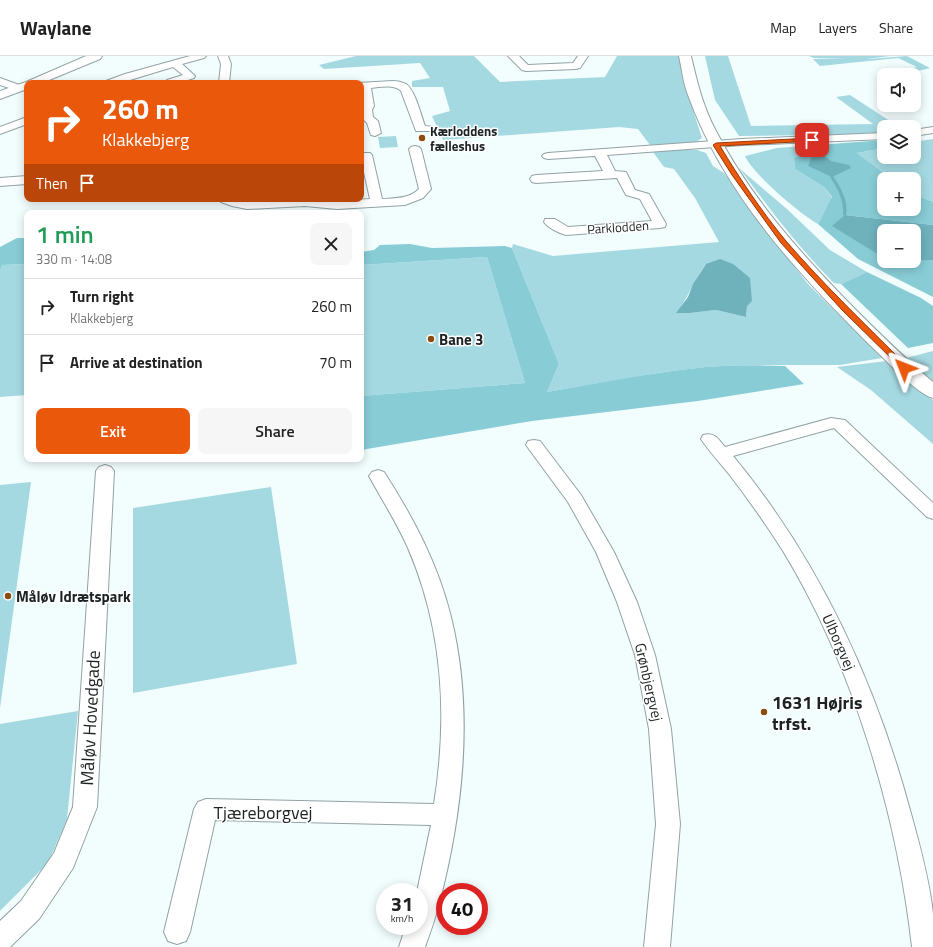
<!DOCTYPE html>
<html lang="en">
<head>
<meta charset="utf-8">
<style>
  :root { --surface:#fff; --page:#f6f6f6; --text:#222; --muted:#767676; --line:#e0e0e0; --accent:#ea580c }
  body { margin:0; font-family:"Titillium Web",sans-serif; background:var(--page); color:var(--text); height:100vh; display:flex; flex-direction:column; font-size:15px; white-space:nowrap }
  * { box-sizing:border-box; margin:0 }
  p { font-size:13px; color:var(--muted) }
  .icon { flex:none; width:22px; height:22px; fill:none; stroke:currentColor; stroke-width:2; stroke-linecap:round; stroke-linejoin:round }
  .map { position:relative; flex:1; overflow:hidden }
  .details { position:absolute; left:24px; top:154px; width:340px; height:252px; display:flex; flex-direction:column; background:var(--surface); border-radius:8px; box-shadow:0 2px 10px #0003 }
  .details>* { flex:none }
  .hud { position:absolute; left:24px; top:24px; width:340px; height:122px; border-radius:8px; box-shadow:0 2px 10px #0003; background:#ea580c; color:#fff; overflow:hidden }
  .fabs { position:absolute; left:877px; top:12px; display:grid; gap:8px }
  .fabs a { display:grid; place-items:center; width:44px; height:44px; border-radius:8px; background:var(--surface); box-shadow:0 2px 10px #0003; font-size:20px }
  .speed { position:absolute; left:376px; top:827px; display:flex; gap:8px; font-size:20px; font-weight:700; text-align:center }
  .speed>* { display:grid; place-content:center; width:52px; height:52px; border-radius:50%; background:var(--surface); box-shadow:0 2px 10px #0003; line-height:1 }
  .speed small { font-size:10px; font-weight:400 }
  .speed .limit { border:6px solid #d22; background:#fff; color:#111 }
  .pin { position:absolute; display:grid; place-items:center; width:34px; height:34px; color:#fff; margin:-17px; border-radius:8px; box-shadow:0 2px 6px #0006 }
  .me { position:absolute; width:44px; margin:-22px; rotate:315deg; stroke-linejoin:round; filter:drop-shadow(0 0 3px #0008) }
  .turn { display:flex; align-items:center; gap:14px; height:84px; padding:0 12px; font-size:18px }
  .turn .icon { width:52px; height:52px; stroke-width:2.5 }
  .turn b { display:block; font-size:28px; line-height:34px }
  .then { display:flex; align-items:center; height:38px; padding:0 12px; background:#0003; gap:8px; font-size:15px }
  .round { display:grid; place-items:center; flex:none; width:42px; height:42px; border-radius:8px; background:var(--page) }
  .summary { display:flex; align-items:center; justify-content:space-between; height:68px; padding:0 12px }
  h1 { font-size:24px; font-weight:600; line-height:30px; color:#1e9e55 }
  .button { display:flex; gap:8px; margin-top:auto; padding:8px 12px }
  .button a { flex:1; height:46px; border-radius:8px; background:var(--accent); color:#fff; font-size:16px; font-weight:600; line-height:46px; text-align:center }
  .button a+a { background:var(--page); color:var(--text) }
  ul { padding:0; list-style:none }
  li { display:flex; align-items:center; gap:12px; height:56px; padding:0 12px; border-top:1px solid var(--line) }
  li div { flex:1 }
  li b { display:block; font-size:15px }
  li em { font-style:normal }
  header { display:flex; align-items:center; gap:24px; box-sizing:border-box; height:56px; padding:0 20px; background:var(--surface); border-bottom:1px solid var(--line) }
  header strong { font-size:19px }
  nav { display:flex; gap:22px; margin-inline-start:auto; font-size:14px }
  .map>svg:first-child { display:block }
  .green { fill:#a5d9e1; fill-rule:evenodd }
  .forest { fill:#88ccd6 }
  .water { fill:#6fb2bc }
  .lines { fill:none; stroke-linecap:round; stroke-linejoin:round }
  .stream { fill:#6fb2bc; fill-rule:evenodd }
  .street-casing { stroke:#91a2a5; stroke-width:2 }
  .secondary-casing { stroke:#91a2a5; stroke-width:2 }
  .street { fill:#fff; fill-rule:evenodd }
  .secondary { fill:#fff; fill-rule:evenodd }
  .route { fill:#ea580c; stroke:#983908 }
  .poi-dot { fill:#8b4c12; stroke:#fff; stroke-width:1.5 }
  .labels { text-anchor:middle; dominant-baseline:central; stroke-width:3; stroke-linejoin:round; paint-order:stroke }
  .far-poi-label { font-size:13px; font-weight:bold; fill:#1c2223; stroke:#fff; text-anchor:start }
  .far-street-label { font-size:13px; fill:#1c2223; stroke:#fff }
  .poi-label { font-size:15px; font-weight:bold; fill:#1c2223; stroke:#fff; text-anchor:start }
  .street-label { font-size:15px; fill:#1c2223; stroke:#fff }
  .near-poi-label { font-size:18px; font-weight:bold; fill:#1c2223; stroke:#fff; text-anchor:start }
  .near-street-label { font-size:18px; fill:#1c2223; stroke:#fff }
</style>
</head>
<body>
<header>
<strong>Waylane</strong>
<nav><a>Map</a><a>Layers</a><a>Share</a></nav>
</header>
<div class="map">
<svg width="933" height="891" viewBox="0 0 933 891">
  <rect width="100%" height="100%" fill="#f2fdfe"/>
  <g class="green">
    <path d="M356 0H474L500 26 605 21 617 0H681L683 23 702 82 696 86 650 89 638 73 619 71 443 84 432 60 450 55 443 31H412V25L430 22 420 7 324 13 319 9Z"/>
    <path d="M705 0H728L751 70 873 68 836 41 850 39 899 71H884V77L812 79 739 80 715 44Z"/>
    <path d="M809 0H890L867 3H868L907 0 930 12C918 15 894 22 883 18L917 11 898 2 820 10 813 3H846L814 2Z"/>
    <path d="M396 80 398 91 380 92 378 81Z"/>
    <path d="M933 83V146L914 138V123H892L857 97 884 92V101H914V86Z"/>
    <path d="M818 89 794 102 795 113 824 131 832 142 818 168C799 157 753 118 745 100L777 92Z"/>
    <path d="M680 94H697L706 97 713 110 724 117 774 185 808 228 882 302 840 309H744L706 311 663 316 547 336 559 308 512 192 513 188 553 200 719 186 695 142 674 113 664 111 653 96ZM706 208 750 234 751 237 747 250 746 261 716 254 690 257H677C688 241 694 224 706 208Z"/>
    <path d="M739 112 788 154 830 194 867 216 841 228 834 227C799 192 769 152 739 112Z"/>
    <path d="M487 201 525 327 361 340V209Z"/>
    <path d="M27 208V339L0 341V215L2 209Z"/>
    <path d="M933 295V328L906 302Z"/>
    <path d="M887 305 933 344V388L871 334 837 311Z"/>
    <path d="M31 426 0 652V429Z"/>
    <path d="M271 431 297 608 133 637V452Z"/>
    <path d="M78 655 67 763 48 807 0 855V668Z"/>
  </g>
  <g class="forest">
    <path d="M884 84V92L857 97 892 123H884V153H914V138L933 146V169L845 159 884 202V205L933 204V241L858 203 818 168 832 141 824 131 795 113 794 102 818 89Z"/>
    <path d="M17 182H27V208L2 209 0 215V191Z"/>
    <path d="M410 188 432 192 505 190 512 192 559 308 547 336C600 327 653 316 706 311 733 309 759 309 785 310L804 328 698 345 532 365 361 394V340L525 327 487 201 361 209V196L374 194 380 189Z"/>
    <path d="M867 216 921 242 933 250V287L908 292 841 228Z"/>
  </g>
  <g class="water">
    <path d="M812 100H824L831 105 849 109 851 112 832 121 808 110Z"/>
    <path d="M845 159 933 169V204L914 205V175H884V202L832 170Z"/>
    <path d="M720 203 733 208 750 222 752 245 747 250 746 261 716 254 690 257H676L688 241 693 228 706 208Z"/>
  </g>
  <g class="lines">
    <path class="stream" d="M831 120H833C841 132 849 145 846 160L843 159C844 144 838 133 830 121Z"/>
    <defs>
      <g id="street">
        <path d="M190 0H206L204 2 182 8 195 20 194 22 178 27 166 26 167 24 183 19 173 11 120 27H105L106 25 125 18Z"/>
        <path d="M218 0H228L231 8 229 27H219L221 8Z"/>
        <path d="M508 0H519L528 9 573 7 578 0H588L580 12 576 13 526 15 522 14Z"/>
        <path d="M0 22 22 30 23 32 18 35 0 29Z"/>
        <path d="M393 25C397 25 402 26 406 28 415 34 421 59 425 70L435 71 437 73 435 75H416L401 35C394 28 380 31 371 32L374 50 372 54 373 61 378 65 381 77 375 80 371 79 367 67 363 63 361 52 364 49 361 27H357Z"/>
        <path d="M27 61V68L0 78V71Z"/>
        <path d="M933 71V77L914 80V74Z"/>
        <path d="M884 77V83L742 89 607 99 615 115 626 116 635 134 649 138 666 168 665 171 660 172 566 179C559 177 548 172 544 166L545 163H555L568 171 652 165 640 143 626 139 617 122 536 127 532 126 530 123 532 120 536 119 603 115 595 100 548 103 544 102 542 100 544 98 548 97 742 83Z"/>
        <path d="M415 90 419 91 421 93 431 133 423 142 405 149 337 153 305 150 247 153 232 150 221 146 219 143H237L247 145 290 143 337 145 370 143 361 103 362 97H370L372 99 382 143C395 142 409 143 419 133L409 93 411 91Z"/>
        <path d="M27 120V128L0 130V122Z"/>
        <path d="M831 362 845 364 933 447V463L927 461 834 372 733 400C819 504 875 625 910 754 919 786 930 826 933 858 933 869 933 880 933 891H912C897 758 853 610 783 495 766 468 748 443 729 418 720 407 709 395 701 383L703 379C715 376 718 383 725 391Z"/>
        <path d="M534 384 540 385 581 439 614 496 637 546 655 599 671 673 680 768 670 891H644L656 768 649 673 635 599 617 546 596 496 568 446 526 389 528 385Z"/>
        <path d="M105 409 111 411 114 415 97 751 73 812 39 863 10 891H0V865L21 845 54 797 73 751 96 415 99 411Z"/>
        <path d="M378 414 384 416C413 461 438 508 451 561 474 654 463 756 439 848 435 863 430 877 425 891H399L406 870H419V836H417L431 769 215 764 190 876 186 885 177 888 168 885 164 876 194 753 198 746 206 743 434 748C448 661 443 573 408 492 397 467 382 444 369 420L372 416Z"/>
      </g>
      <g id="secondary">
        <path d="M86 0H102L100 3 42 27H27V33L0 43V35L26 26Z"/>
        <path d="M679 0H691C697 26 703 51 716 75 750 141 801 198 853 251 879 277 905 303 933 326V342C917 338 888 306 875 294 800 220 724 139 688 39 683 26 682 13 679 0Z"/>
      </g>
    </defs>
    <use href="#street" class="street-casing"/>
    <use href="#secondary" class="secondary-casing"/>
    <use href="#street" class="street"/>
    <use href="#secondary" class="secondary"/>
  </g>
  <path class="route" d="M812 82 815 84 814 85 720 90C740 123 762 156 786 185 824 229 866 269 907 310V313H902L842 254 781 187 732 119 713 89 716 87Z"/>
  <g class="poi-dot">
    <circle cx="422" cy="82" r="4"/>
    <circle cx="431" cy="283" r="4"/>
    <circle cx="8" cy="540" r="4"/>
    <circle cx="764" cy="656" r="4"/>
  </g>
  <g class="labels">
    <g class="far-poi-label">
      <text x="430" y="75">Kærloddens<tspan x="430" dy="15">fælleshus</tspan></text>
    </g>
    <g class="far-street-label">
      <text transform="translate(618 171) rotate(-4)">Parklodden</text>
    </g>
    <g class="poi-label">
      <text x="439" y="283">Bane 3</text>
      <text x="16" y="540">Måløv Idrætspark</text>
    </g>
    <g class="street-label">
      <text transform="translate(839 586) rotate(66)">Ulborgvej</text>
      <text transform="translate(649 626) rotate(77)">Grønbjergvej</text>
    </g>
    <g class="near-poi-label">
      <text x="772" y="646">1631 Højris<tspan x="772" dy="21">trfst.</tspan></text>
    </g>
    <g class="near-street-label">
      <text transform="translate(90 662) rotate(-87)">Måløv Hovedgade</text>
      <text x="263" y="756">Tjæreborgvej</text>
    </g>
  </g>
</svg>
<div class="fabs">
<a><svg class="icon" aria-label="sound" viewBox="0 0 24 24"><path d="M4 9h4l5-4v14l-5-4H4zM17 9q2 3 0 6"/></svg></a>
<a><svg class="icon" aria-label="layers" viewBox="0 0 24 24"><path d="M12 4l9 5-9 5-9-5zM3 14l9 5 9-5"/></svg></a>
<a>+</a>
<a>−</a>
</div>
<div class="speed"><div>31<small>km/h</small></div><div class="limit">40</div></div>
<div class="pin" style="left:812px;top:84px;background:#d93025"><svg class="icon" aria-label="arrive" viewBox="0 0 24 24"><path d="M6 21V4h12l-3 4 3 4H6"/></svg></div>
<svg class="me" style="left:904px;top:312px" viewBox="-20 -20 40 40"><path d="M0-17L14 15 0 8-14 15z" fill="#ea580c" stroke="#fff" stroke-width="4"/></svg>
<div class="hud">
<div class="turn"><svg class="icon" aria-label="right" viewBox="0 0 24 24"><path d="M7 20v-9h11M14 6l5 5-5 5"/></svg><div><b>260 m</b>Klakkebjerg</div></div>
<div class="then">Then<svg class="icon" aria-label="arrive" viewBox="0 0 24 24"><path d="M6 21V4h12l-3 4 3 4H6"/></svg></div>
</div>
<section class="details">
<div class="summary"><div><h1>1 min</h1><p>330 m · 14:08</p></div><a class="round"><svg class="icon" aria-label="close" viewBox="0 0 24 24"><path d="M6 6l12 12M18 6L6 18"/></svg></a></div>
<ul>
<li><svg class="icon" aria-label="right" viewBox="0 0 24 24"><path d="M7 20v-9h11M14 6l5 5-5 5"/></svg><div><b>Turn right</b><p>Klakkebjerg</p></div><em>260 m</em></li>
<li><svg class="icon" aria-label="arrive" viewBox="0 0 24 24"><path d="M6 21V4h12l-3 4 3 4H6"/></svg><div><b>Arrive at destination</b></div><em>70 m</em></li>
</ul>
<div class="button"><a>Exit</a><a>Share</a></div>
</section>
</div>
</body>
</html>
